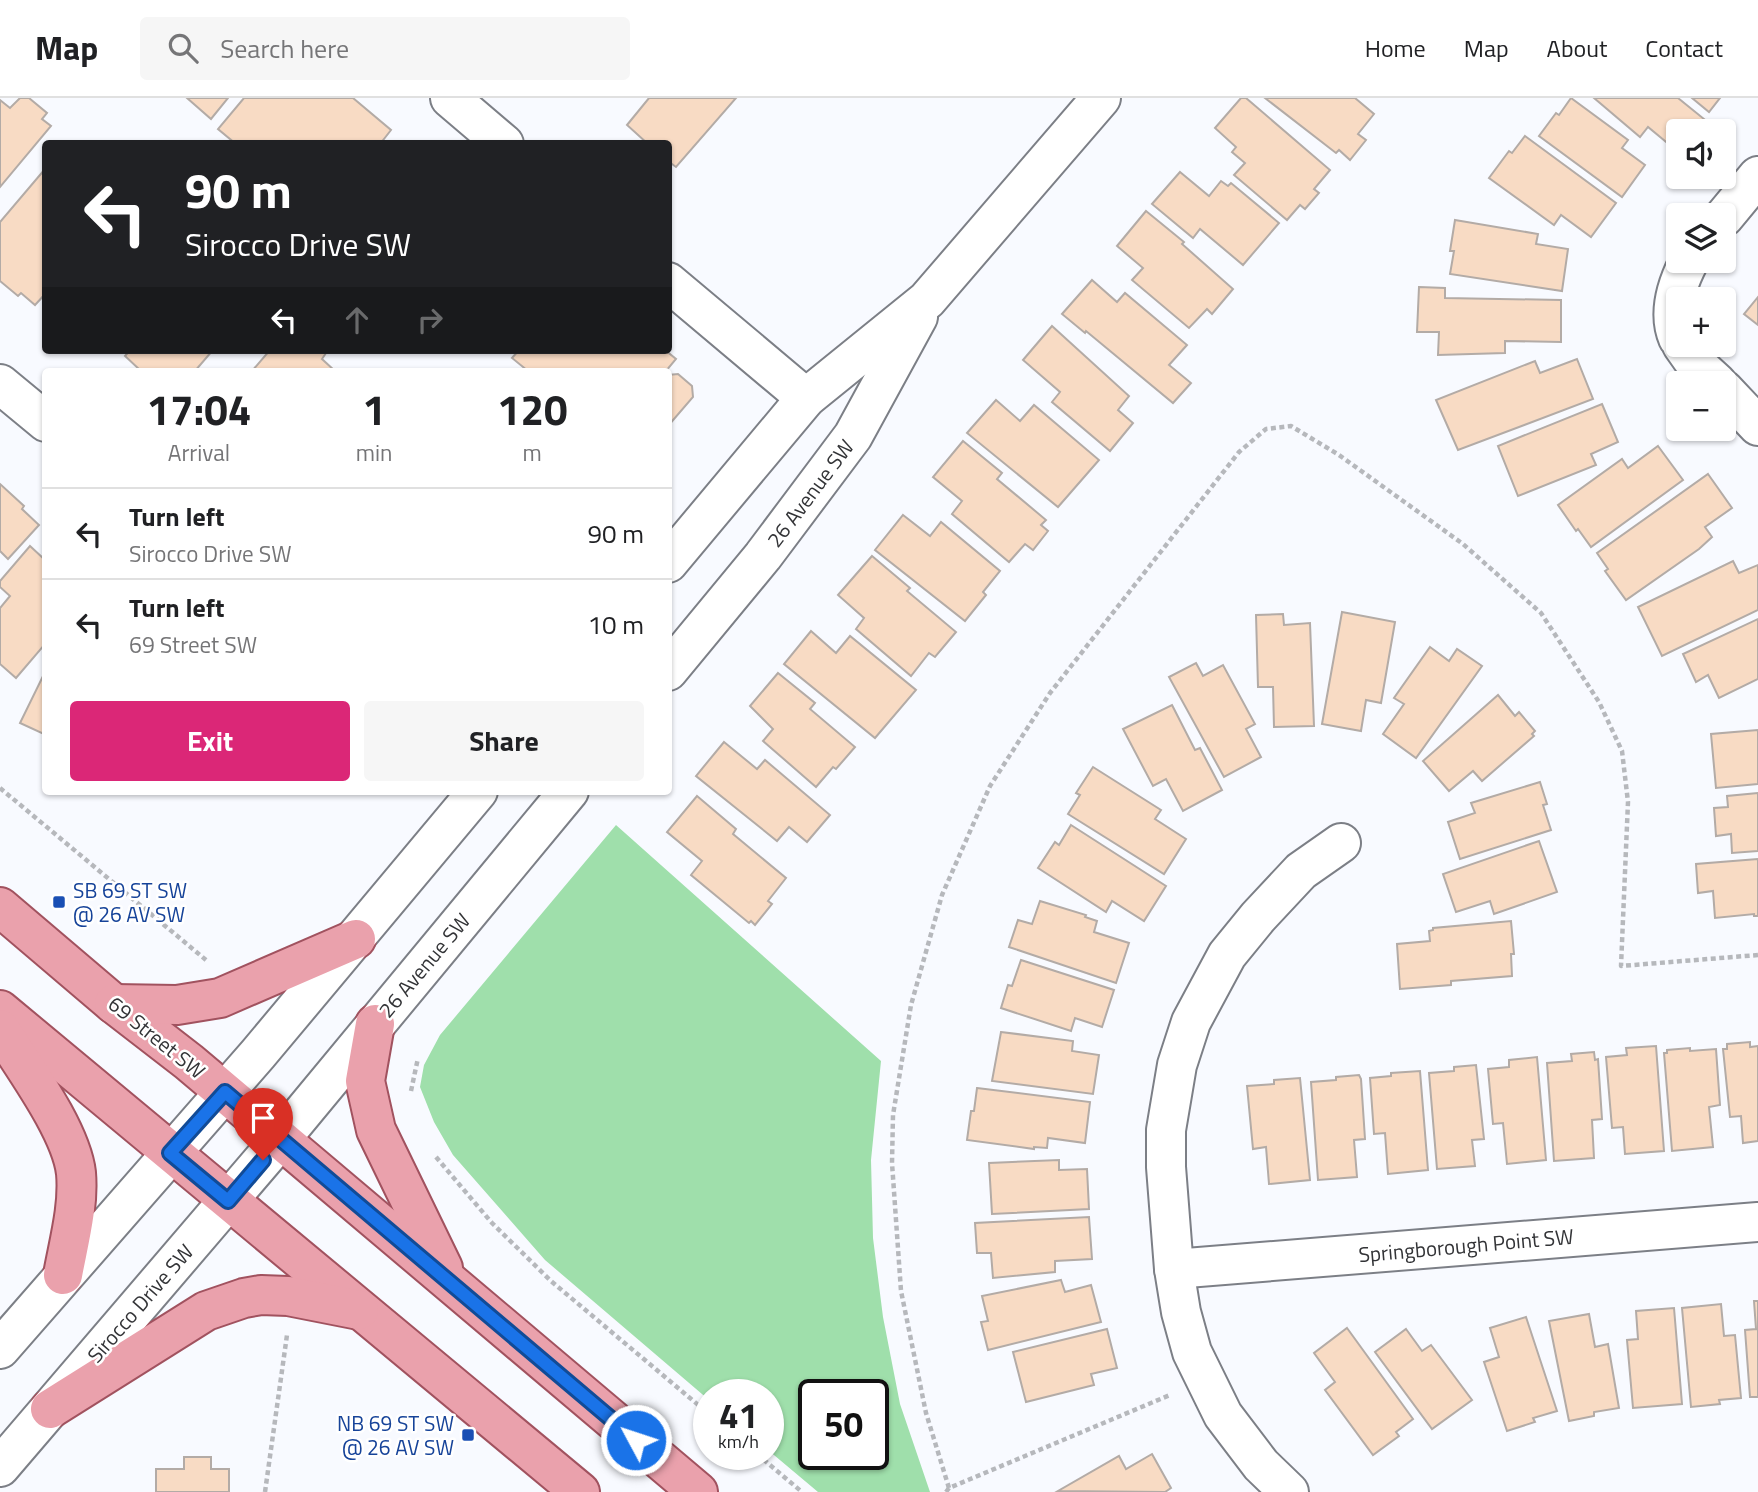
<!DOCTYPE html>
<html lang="en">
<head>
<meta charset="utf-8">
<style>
  :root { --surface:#fff; --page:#f6f6f6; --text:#202124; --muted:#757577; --line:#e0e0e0; --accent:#db2777 }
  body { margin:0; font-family:"Titillium Web",sans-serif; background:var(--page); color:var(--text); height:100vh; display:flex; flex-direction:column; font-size:26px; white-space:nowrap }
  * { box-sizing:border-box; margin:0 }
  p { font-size:23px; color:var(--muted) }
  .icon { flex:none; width:38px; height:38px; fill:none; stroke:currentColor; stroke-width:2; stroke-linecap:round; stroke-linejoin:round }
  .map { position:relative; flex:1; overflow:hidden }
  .details { position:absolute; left:42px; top:270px; width:630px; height:427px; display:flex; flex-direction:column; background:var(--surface); border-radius:7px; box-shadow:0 2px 5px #0004 }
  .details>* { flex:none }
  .hud { position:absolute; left:42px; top:42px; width:630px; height:214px; border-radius:7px; box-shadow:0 2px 5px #0004; background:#202124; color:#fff; overflow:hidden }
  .fabs { position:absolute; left:1666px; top:21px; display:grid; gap:14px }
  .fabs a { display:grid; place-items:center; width:70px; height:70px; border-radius:7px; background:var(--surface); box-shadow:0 2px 5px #0004; font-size:35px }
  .speed { position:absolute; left:693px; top:1281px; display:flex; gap:14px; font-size:35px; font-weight:700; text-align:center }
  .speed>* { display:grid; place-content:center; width:91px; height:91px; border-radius:50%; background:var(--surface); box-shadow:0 2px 5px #0004; line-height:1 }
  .speed small { font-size:18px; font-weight:400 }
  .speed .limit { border:4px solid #111; border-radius:10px; background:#fff; color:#111 }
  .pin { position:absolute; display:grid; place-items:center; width:60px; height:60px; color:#fff; margin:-72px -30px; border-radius:50% 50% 50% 0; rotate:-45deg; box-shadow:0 0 7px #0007 }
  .pin .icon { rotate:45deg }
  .me { position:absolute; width:77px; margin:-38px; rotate:310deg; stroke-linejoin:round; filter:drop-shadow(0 0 5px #0008) }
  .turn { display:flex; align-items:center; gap:24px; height:147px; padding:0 28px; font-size:32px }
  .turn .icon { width:91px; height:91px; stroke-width:2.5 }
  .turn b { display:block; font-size:49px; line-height:60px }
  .lanes { display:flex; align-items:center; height:66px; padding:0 28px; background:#0003; justify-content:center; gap:35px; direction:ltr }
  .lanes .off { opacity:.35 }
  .eta { display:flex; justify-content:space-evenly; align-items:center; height:119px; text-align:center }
  .eta b { font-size:42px; font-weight:700; line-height:49px }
  .cta { display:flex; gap:14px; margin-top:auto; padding:14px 28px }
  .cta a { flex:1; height:80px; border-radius:7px; background:var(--accent); color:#fff; font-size:28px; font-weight:700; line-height:80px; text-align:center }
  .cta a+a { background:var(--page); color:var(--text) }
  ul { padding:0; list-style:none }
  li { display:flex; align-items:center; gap:21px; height:91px; padding:0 28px; border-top:2px solid var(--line) }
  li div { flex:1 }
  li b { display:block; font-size:26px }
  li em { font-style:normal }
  header { display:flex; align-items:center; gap:42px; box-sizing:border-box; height:98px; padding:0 35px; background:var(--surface); border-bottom:2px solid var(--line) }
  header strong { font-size:33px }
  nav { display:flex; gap:38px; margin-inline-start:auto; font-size:24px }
  .search { width:490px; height:63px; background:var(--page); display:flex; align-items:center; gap:18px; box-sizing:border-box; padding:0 24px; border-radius:7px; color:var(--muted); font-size:26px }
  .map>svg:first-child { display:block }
  .green { fill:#9fdfab; fill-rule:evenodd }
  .building { fill:#f8dbc4; stroke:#b3aba6; stroke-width:2 }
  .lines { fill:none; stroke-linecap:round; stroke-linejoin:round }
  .minor-casing { stroke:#7c7f86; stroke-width:42 }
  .major-casing { stroke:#a1525f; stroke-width:42 }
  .path { stroke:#b6b8bc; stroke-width:4.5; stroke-dasharray:5 3.5; stroke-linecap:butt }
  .minor { stroke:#fff; stroke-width:38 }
  .major { stroke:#eaa1ac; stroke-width:38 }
  .route-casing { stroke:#114b97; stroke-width:18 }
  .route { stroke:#1a73e8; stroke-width:12 }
  .transit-dot { fill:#1a4fb4; stroke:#fff; stroke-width:2.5 }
  .labels { text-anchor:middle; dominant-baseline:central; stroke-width:5; stroke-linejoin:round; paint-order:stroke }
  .street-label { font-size:21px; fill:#333437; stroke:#fff }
  .transit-label { font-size:21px; fill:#164399; stroke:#fff; text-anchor:start }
</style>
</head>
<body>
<header>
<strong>Map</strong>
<div class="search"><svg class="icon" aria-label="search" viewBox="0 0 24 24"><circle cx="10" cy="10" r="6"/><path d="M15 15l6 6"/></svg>Search here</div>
<nav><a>Home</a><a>Map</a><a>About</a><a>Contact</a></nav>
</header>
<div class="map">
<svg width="1758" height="1394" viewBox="0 0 1758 1394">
  <rect width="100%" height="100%" fill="#f8faff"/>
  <path class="green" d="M616 727 881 963 871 1062 873 1140 883 1219 900 1306 930 1394H818L768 1352V1297H709V1302L545 1162 453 1057 434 1024 420 989 424 967 440 937ZM814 1297H873V1356H814Z"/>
  <g class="building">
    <path d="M20 0H29L47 15 42 21 51 28 0 89V2L10 10Z"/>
    <path d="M187 0H228L211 21Z"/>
    <path d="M244 0H353L391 32 380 46H236L218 31Z"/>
    <path d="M649 0H736L676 69 668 63V46H648L627 27Z"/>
    <path d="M1241 0H1246L1330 72 1314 91 1319 95 1305 111 1300 107 1287 122 1234 77 1245 65 1232 54 1236 49 1215 30Z"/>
    <path d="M1265 0H1355L1374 16 1358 36 1366 42 1350 62 1339 52 1336 55Z"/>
    <path d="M1571 0 1628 42 1622 50 1645 67 1622 99 1539 38 1556 15 1559 17Z"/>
    <path d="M1594 0H1678L1704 21 1693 33H1678L1677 53 1648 29 1640 39Z"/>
    <path d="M1692 0H1720L1709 14Z"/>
    <path d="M1525 38 1616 105 1591 139 1561 117 1554 127 1489 80 1509 53 1512 55Z"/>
    <path d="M45 71 46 195 35 207 21 195 18 198 0 183V124Z"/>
    <path d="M1180 74 1209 98 1221 83 1228 88 1231 85 1279 125 1243 167 1200 131 1193 140 1152 106Z"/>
    <path d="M1146 113 1184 144 1182 146 1233 191 1212 216 1207 211 1189 230 1132 182 1143 170 1117 148Z"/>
    <path d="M1455 122 1538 136 1536 146 1568 151 1562 193 1450 176 1454 153H1450Z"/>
    <path d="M1092 182 1117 204 1125 195 1187 247 1169 267 1191 285 1173 305 1086 233 1085 235 1062 216Z"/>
    <path d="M1419 189 1445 190V200L1561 202V244L1505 243V255L1438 257 1439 234H1417Z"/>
    <path d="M1758 199V227L1744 216Z"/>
    <path d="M1052 228 1129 298 1118 312 1133 325 1110 353 1052 304 1060 294 1023 262Z"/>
    <path d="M130 252H213L195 273H141L125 258Z"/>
    <path d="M270 252H322L326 255 322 261 335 273H252Z"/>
    <path d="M519 252H665L676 261 666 273H528L512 260Z"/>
    <path d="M1577 261 1593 301 1458 352 1436 302 1535 263 1540 275Z"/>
    <path d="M678 276 692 288 693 299 668 328V277Z"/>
    <path d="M996 302 1020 323 1034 307 1099 362 1058 409 967 335Z"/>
    <path d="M1602 306 1618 344 1591 356 1596 367 1518 398 1498 348Z"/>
    <path d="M963 343 1002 375 997 381 1046 422 1041 427 1048 433 1033 452 1025 446 1009 464 952 416 962 403 933 379Z"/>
    <path d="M1658 348 1683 382 1591 449 1578 431 1576 433 1558 407 1622 361 1628 370Z"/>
    <path d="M1708 376 1732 410 1705 429 1712 439 1699 451 1626 502 1605 473 1608 471 1597 455Z"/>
    <path d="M0 386 24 408 22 411 39 427 8 461 0 453Z"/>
    <path d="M903 417 930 438 941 424 1000 473 983 494 986 497 965 523 875 452Z"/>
    <path d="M30 448 44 461 46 460V545L16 580 0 566V510L10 498 0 489V483Z"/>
    <path d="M872 458 910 490 907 493 956 534 935 559 929 555 911 578 856 531 864 520 838 497Z"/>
    <path d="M1733 463 1739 475 1758 467V512L1662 558 1638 509Z"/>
    <path d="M1342 514 1395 524 1381 605 1366 602 1361 633 1322 626Z"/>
    <path d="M1283 516 1284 527 1310 525 1314 628 1274 629 1273 589H1258L1256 517Z"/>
    <path d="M1758 521V581L1719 600 1708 577 1696 584 1683 556Z"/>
    <path d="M811 533 836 555 850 538 916 592 875 640 784 566Z"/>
    <path d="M1430 549 1449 563 1457 551 1482 568 1416 660 1383 636 1404 606 1394 600Z"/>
    <path d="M1196 565 1203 578 1223 567 1255 626 1246 631 1261 659 1224 679 1169 579Z"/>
    <path d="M46 572V637L20 625Z"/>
    <path d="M778 575 815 605 810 611 855 649 836 671 833 669 816 689 763 643 773 631 750 608Z"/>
    <path d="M1498 597 1515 618 1519 614 1535 633 1532 636 1534 638 1482 683 1473 673 1449 693 1423 663Z"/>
    <path d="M1172 607 1195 652 1200 650 1222 692 1183 713 1166 681 1153 688 1123 631Z"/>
    <path d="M1758 632V686L1716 690 1711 636Z"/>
    <path d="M724 644 757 671 765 662 830 717 807 744 789 729 777 743 696 678Z"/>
    <path d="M1093 669 1161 712 1155 721 1186 741 1164 776 1068 716 1080 697 1076 695Z"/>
    <path d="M1540 684 1547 706 1543 707 1551 732 1460 761 1448 724 1475 715 1471 705Z"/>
    <path d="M1758 695V753L1732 755 1731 736 1716 738 1714 710 1728 709 1727 698Z"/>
    <path d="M697 698 736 731 733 736 786 780 768 803 772 806 755 827 751 823 749 825 691 777 702 763 667 734Z"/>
    <path d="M1071 727 1166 788 1144 823 1112 803 1106 814 1038 770 1055 744 1059 747Z"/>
    <path d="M1539 743 1557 794 1494 816 1490 803 1456 814 1443 776Z"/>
    <path d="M1758 761V818H1754V816L1715 820 1713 793 1698 795 1696 766Z"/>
    <path d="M1040 803 1086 817 1085 819 1097 823 1094 834 1129 845 1116 885 1009 849 1018 822 1032 826Z"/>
    <path d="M1511 823 1514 856H1511L1512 878 1451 883V887L1400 891 1397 846 1430 843 1429 833 1433 832V830Z"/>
    <path d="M1021 862 1114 892 1102 929 1075 920 1071 933 1001 910 1008 887 1012 888Z"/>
    <path d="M1001 934 1073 943 1072 953 1099 957 1093 996 992 983Z"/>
    <path d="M1750 944V949L1758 948V1043L1743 1045 1741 1018 1730 1019 1723 951H1727V946Z"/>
    <path d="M1656 948 1664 1053 1625 1056 1623 1029 1612 1030 1606 959 1627 957 1626 950Z"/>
    <path d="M1690 950V953L1716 951 1720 1007 1709 1009 1713 1049 1672 1053 1664 955H1667V952Z"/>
    <path d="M1594 954 1595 962 1598 961 1602 1021 1592 1022 1594 1060 1554 1063 1547 965 1572 963 1571 956Z"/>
    <path d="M1537 959 1546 1062 1507 1066 1503 1025 1493 1026 1488 971 1509 969V962Z"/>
    <path d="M1476 967 1484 1041 1472 1042 1475 1068 1437 1071 1429 975 1454 973V969Z"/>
    <path d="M1420 973 1428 1072 1388 1076 1385 1035 1374 1036 1370 980 1391 978V975Z"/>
    <path d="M1359 977 1361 981 1365 1041 1354 1042 1357 1079 1318 1082 1311 984 1336 982V979Z"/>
    <path d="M1300 980 1310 1082 1269 1086 1266 1049 1253 1051 1247 988 1274 986V982Z"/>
    <path d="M977 990 1090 1004 1085 1045 1048 1040 1047 1050 1034 1049V1051L967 1042 971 1013H974Z"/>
    <path d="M1059 1062V1072L1087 1071 1089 1111 992 1116 989 1065Z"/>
    <path d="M1089 1119 1092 1161 1055 1163V1174L993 1180 991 1155H977L975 1125Z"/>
    <path d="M1061 1182 1065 1194 1091 1187 1101 1224 988 1252 981 1224 988 1223 982 1198Z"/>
    <path d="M1754 1203H1758V1299H1750L1745 1232 1756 1231Z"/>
    <path d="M1721 1206 1724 1238 1735 1237 1741 1300 1719 1302 1720 1306 1691 1309 1682 1210Z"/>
    <path d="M1674 1210 1682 1306 1633 1310 1627 1242 1638 1241 1636 1213Z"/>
    <path d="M1589 1216 1595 1249 1608 1246 1619 1310 1594 1314V1318L1569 1323 1549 1223Z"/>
    <path d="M1526 1219 1557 1313 1533 1320 1535 1324 1507 1333 1484 1264 1499 1259 1490 1230Z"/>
    <path d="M1347 1230 1413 1321 1396 1334 1399 1338 1373 1357 1325 1292 1335 1284 1314 1255Z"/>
    <path d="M1107 1231 1117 1270 1091 1276 1094 1287 1026 1304 1013 1254Z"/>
    <path d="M1406 1231 1422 1253 1431 1247 1472 1302 1432 1331 1375 1254Z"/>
    <path d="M1152 1356 1171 1390 1165 1394 1058 1393 1119 1358 1126 1371Z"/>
    <path d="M184 1359H211V1371H229V1394H156V1371H184Z"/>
  </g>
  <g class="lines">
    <defs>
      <g id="minor">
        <path d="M450 0 504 46"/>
        <path d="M1724 119 1758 78"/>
        <path d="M668 184 806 300"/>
        <path d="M1678 240C1667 214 1677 186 1689 163"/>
        <path d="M1682 247 1694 264 1717 285"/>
        <path d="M0 286 46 324"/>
        <path d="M1724 292 1758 328"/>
        <path d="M668 465 806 300 927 202 1101 0"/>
        <path d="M668 573 763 458 853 338 918 219"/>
        <path d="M1174 1171 1758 1124"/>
        <path d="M0 1251 258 956 478 693"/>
        <path d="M0 1369 280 1042 569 693"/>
        <path d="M1289 1394 1261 1367 1223 1317 1192 1254 1181 1214 1174 1171 1166 1069V1032L1177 967 1191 924 1227 857 1258 819 1301 773 1341 745"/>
      </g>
      <g id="major">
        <path d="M0 809 114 906 189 964 698 1394"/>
        <path d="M114 906 177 907 220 900 356 841"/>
        <path d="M0 912 580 1394"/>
        <path d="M375 926 365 983 376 1032 443 1170"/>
        <path d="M0 931C23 968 71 1032 76 1075 79 1109 69 1144 63 1177"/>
        <path d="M50 1311 206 1213 244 1200 261 1197 288 1198 359 1212"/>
      </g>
    </defs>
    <use href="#minor" class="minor-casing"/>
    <use href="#major" class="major-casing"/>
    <g class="path">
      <path d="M0 690 206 862"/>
      <path d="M411 993 418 960"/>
      <path d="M436 1059 492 1125 551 1183 709 1316"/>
      <path d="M757 1356 802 1394"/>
      <path d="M949 1390 926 1315 901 1193 892 1065 893 1017 911 907 942 797 990 688 1050 595 1239 354 1266 331 1291 328 1339 357 1463 446 1541 515 1599 604 1622 653 1628 704 1621 868 1758 857"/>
      <path d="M265 1394 287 1237"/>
      <path d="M946 1394 949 1390 1170 1297"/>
    </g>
    <use href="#minor" class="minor"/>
    <use href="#major" class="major"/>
  </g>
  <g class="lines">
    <defs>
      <path id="route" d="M263 1062 228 1103 170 1055 225 994 636 1342"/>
    </defs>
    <use href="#route" class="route-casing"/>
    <use href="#route" class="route"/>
  </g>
  <g class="transit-dot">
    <rect x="52" y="797" width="14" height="14" rx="3.5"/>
    <rect x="461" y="1330" width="14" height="14" rx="3.5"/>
  </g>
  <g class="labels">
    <g class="street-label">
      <text transform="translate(810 395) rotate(-53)">26 Avenue SW</text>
      <text transform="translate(424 867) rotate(-50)">26 Avenue SW</text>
      <text transform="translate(157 939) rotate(39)">69 Street SW</text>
      <text transform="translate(1466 1147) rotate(-5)">Springborough Point SW</text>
      <text transform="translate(140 1205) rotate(-49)">Sirocco Drive SW</text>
    </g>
    <g class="transit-label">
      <text x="73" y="792">SB 69 ST SW<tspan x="73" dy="24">@ 26 AV SW</tspan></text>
      <text x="454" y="1325" text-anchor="end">NB 69 ST SW<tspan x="454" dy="24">@ 26 AV SW</tspan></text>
    </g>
  </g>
</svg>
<div class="fabs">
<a><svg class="icon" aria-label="sound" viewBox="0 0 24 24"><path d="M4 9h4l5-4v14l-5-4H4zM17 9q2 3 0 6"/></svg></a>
<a><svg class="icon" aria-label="layers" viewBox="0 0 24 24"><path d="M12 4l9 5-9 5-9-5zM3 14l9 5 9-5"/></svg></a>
<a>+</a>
<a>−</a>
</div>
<div class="speed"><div>41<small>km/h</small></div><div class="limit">50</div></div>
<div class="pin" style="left:263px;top:1062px;background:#d93025"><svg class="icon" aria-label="arrive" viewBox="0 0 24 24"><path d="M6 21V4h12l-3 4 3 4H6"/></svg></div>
<svg class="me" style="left:636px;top:1342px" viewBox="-20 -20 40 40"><circle r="17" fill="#1a73e8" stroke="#fff" stroke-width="3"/><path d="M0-11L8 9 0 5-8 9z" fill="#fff"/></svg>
<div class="hud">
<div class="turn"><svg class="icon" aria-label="left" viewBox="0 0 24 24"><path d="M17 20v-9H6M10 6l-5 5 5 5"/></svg><div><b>90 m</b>Sirocco Drive SW</div></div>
<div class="lanes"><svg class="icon" aria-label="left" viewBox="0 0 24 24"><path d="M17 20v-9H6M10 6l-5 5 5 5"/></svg><svg class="icon off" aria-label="ahead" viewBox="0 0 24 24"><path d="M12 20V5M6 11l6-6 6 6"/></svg><svg class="icon off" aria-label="right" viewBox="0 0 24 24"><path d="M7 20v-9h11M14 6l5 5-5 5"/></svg></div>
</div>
<section class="details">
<div class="eta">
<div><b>17:04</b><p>Arrival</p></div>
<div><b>1</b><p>min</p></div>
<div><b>120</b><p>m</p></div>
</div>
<ul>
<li><svg class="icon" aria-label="left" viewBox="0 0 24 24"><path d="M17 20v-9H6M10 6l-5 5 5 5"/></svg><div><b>Turn left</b><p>Sirocco Drive SW</p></div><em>90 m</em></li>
<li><svg class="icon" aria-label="left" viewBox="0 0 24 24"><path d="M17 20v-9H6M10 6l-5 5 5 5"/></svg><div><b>Turn left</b><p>69 Street SW</p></div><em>10 m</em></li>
</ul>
<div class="cta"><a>Exit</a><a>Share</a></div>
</section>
</div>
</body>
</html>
